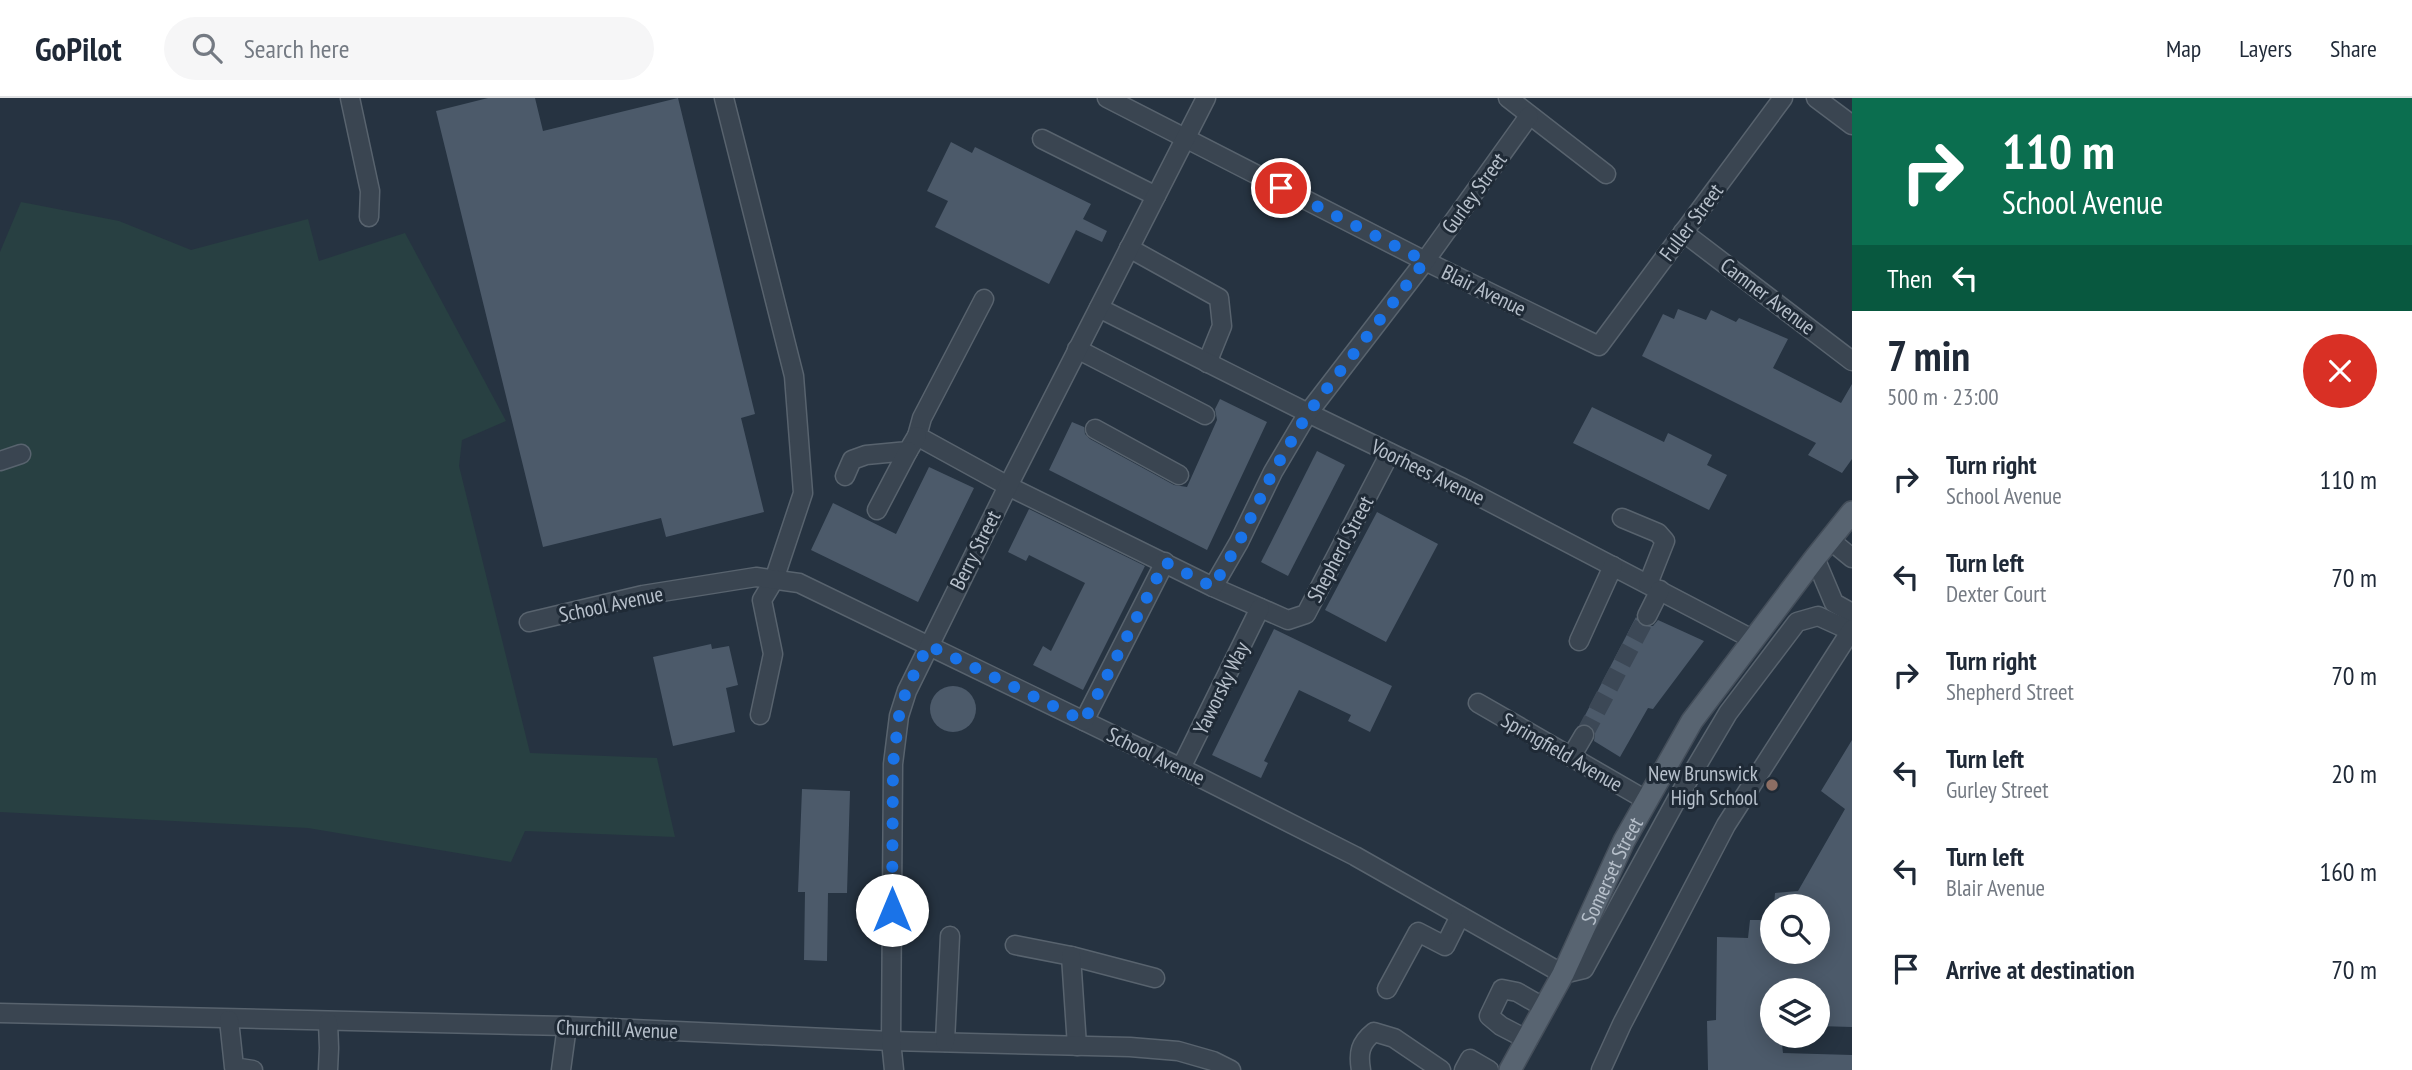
<!DOCTYPE html>
<html lang="en">
<head>
<meta charset="utf-8">
<style>
  :root { --surface:#fff; --page:#f6f6f7; --text:#1f2937; --muted:#747a83; --line:#e0e1e3 }
  body { margin:0; font-family:"PT Sans Narrow",sans-serif; background:var(--page); color:var(--text); height:100vh; display:flex; flex-direction:column; font-size:26px; white-space:nowrap }
  * { box-sizing:border-box; margin:0 }
  p { font-size:23px; color:var(--muted) }
  .icon { flex:none; width:38px; height:38px; fill:none; stroke:currentColor; stroke-width:2; stroke-linecap:round; stroke-linejoin:round }
  .map { position:relative; flex:1; overflow:hidden }
  .drawer { display:flex; flex-direction:column; background:var(--surface); width:560px }
  .drawer>* { flex:none }
  .guide { background:#0b6e4f; color:#fff; overflow:hidden }
  .buttons { position:absolute; left:1760px; top:796px; display:grid; gap:14px }
  .buttons a { display:grid; place-items:center; width:70px; height:70px; border-radius:50%; background:var(--surface); box-shadow:0 4px 18px #0003; font-size:35px }
  .pin { position:absolute; display:grid; place-items:center; width:60px; height:60px; color:#fff; margin:-30px; border:4px solid #fff; border-radius:50%; box-shadow:0 2px 7px #0007 }
  .me { position:absolute; width:77px; margin:-38px; rotate:0deg; stroke-linejoin:round; filter:drop-shadow(0 0 5px #0008) }
  .turn { display:flex; align-items:center; gap:24px; height:147px; padding:0 35px; font-size:32px }
  .turn .icon { width:91px; height:91px; stroke-width:2.5 }
  .turn b { display:block; font-size:49px; line-height:60px }
  .then { display:flex; align-items:center; height:66px; padding:0 35px; background:#0003; gap:14px; font-size:26px }
  .round { display:grid; place-items:center; flex:none; width:74px; height:74px; border-radius:37px; background:var(--page) }
  .headline { display:flex; align-items:center; justify-content:space-between; height:119px; padding:0 35px }
  h1 { font-size:42px; font-weight:600; line-height:52px }
  ul { padding:0; list-style:none }
  li { display:flex; align-items:center; gap:21px; height:98px; padding:0 35px }
  li div { flex:1 }
  li b { display:block; font-size:26px }
  li em { font-style:normal }
  header { display:flex; align-items:center; gap:42px; box-sizing:border-box; height:98px; padding:0 35px; background:var(--surface); border-bottom:2px solid var(--line) }
  header strong { font-size:33px }
  nav { display:flex; gap:38px; margin-inline-start:auto; font-size:24px }
  .search { width:490px; height:63px; background:var(--page); display:flex; align-items:center; gap:18px; box-sizing:border-box; padding:0 24px; border-radius:38px; color:var(--muted); font-size:26px }
  main { display:flex; flex:1; min-height:0 }
  .map>svg:first-child { display:block }
  .green { fill:#284042 }
  .building { fill:#4c5a6a }
  .lines { fill:none; stroke-linecap:round; stroke-linejoin:round }
  .minor-tunnel { stroke:#3c4856; stroke-width:18; stroke-dasharray:18 9; stroke-linecap:butt }
  .minor-casing { stroke:#58636e; stroke-width:21 }
  .major-casing { stroke:#444e5a; stroke-width:24 }
  .minor { stroke:#3a4551; stroke-width:18 }
  .major { stroke:#586471; stroke-width:21 }
  .route { stroke:#1a73e8; stroke-width:12; stroke-dasharray:0 21.6 }
  .education-dot { fill:#8d6e63; stroke:#1f2a36; stroke-width:2.5 }
  .labels { text-anchor:middle; dominant-baseline:central; stroke-width:6; stroke-linejoin:round; paint-order:stroke }
  .street-label { font-size:21px; fill:#b7c0cb; stroke:#1f2a36 }
  .poi-label { font-size:21px; fill:#b7c0cb; stroke:#1f2a36; text-anchor:end }
</style>
</head>
<body>
<header>
<strong>GoPilot</strong>
<div class="search"><svg class="icon" aria-label="search" viewBox="0 0 24 24"><circle cx="10" cy="10" r="6"/><path d="M15 15l6 6"/></svg>Search here</div>
<nav><a>Map</a><a>Layers</a><a>Share</a></nav>
</header>
<main>
<div class="map">
<svg width="1852" height="972" viewBox="0 0 1852 972">
  <rect width="100%" height="100%" fill="#263341"/>
  <path class="green" d="M21 104 119 123 191 152 308 121 319 163 405 135 506 323 462 342 459 368 530 655 657 660 675 739 525 733 511 764 308 730 0 714V154Z"/>
  <g class="building">
    <path d="M488 0H535L543 33 678 0 755 316 741 320 764 414 666 439 661 420 543 449 436 13Z"/>
    <path d="M951 44 972 55 975 49 1091 106 1083 121 1107 133 1102 144 1076 132 1049 186 935 129 948 103 927 93Z"/>
    <path d="M1678 211 1706 222 1711 212 1736 224 1739 220 1788 241 1773 270 1841 305 1852 286V361L1842 375 1808 357 1816 345 1642 258 1663 216 1674 221Z"/>
    <path d="M1220 301 1267 324 1207 452 1049 372 1072 324 1084 329 1085 336 1090 341 1174 387 1187 389 1217 322 1215 311Z"/>
    <path d="M1592 309 1664 344 1668 335 1712 357 1707 367 1727 377 1709 412 1573 345Z"/>
    <path d="M1317 353 1345 367 1288 478 1261 464Z"/>
    <path d="M929 369 974 390 918 504 811 452 833 405 896 436Z"/>
    <path d="M1029 411 1145 468 1083 592 1033 567 1043 548 1051 553 1085 485 1029 457 1026 463 1008 454Z"/>
    <path d="M1377 414 1438 446 1386 544 1325 512Z"/>
    <path d="M1636 519 1643 528H1653L1658 522 1704 543 1653 611 1648 610 1620 659 1594 643 1595 636 1590 628 1580 627Z"/>
    <path d="M1274 531 1392 588 1370 634 1348 623 1351 617 1299 592 1264 663 1268 665 1261 680 1212 657Z"/>
    <path d="M711 546 712 551 729 548 738 587 726 590 735 634 673 648 653 559Z"/>
    <circle cx="953" cy="611" r="23"/>
    <path d="M1852 642V929L1818 928V892H1773V938H1781L1783 955 1852 957V972H1708L1707 923 1716 922 1717 839 1748 840 1750 822H1773V854H1818V808H1774L1775 795 1798 793 1845 711 1821 693Z"/>
    <path d="M802 691 850 693 847 795H828L827 863 804 862 805 794H798Z"/>
  </g>
  <g class="lines">
    <path class="minor-tunnel" d="M1584 637 1647 518"/>
    <defs>
      <g id="minor">
        <path d="M350 0 370 93 369 119"/>
        <path d="M724 0 794 278 803 395 774 482 762 502 773 556 760 617"/>
        <path d="M1107 0 1425 163 1599 248 1783 0"/>
        <path d="M1508 0 1606 76"/>
        <path d="M1816 0 1852 27"/>
        <path d="M1042 41 1156 98"/>
        <path d="M1683 134 1852 263"/>
        <path d="M1129 150 1219 200 1222 228 1207 265"/>
        <path d="M984 201 922 320 917 338 1008 388 1213 489 1288 522 1306 516 1390 355"/>
        <path d="M1099 210 1308 315 1463 390 1754 542"/>
        <path d="M1077 251 1205 317"/>
        <path d="M1095 331 1179 377"/>
        <path d="M0 363 21 356"/>
        <path d="M845 378 852 362 866 357 908 353 917 338"/>
        <path d="M877 412 908 353"/>
        <path d="M1622 420 1658 435 1665 443 1648 486"/>
        <path d="M1830 442 1852 460"/>
        <path d="M1815 460 1834 505 1852 515"/>
        <path d="M1213 489 1239 444 1273 374 1308 315 1425 163 1529 18"/>
        <path d="M1647 518 1660 492"/>
        <path d="M529 524 643 497 756 479 799 485 1181 670 1355 758 1563 876 1584 871 1677 701 1728 615 1797 524 1818 518 1851 533"/>
        <path d="M1579 543 1613 468"/>
        <path d="M1478 605 1639 698 1644 706"/>
        <path d="M1084 623 1165 464"/>
        <path d="M1571 659 1584 637"/>
        <path d="M1181 670 1260 510"/>
        <path d="M1015 847 1071 858 1155 880"/>
        <path d="M1071 858 1077 948"/>
        <path d="M1387 891 1418 834 1445 848 1460 818"/>
        <path d="M0 915 567 928 891 943 1130 949 1178 953 1213 963 1231 972"/>
        <path d="M229 922 234 969 253 972"/>
        <path d="M1528 942 1501 928 1489 918 1502 891 1517 894 1545 910"/>
        <path d="M945 944 950 838"/>
        <path d="M328 972 329 950 328 924"/>
        <path d="M561 972 567 928"/>
        <path d="M894 972 891 943 893 666 899 618 907 593 1008 388 1206 0"/>
        <path d="M1361 972C1358 955 1360 945 1374 934L1394 940 1441 972"/>
        <path d="M1464 972 1470 961 1489 972"/>
        <path d="M1601 972 1622 926 1726 727 1852 531"/>
      </g>
      <g id="major">
        <path id="s1" d="M1510 972 1563 876 1624 743 1692 623 1815 460 1852 414"/>
      </g>
    </defs>
    <use href="#minor" class="minor-casing"/>
    <use href="#major" class="major-casing"/>
    <use href="#minor" class="minor"/>
    <use href="#major" class="major"/>
  </g>
  <g class="lines">
    <path class="route" d="M892 812 893 666 899 618 906 593 928 547 1084 623 1165 464 1213 489 1239 444 1273 374 1308 315 1425 163 1281 90"/>
  </g>
  <circle class="education-dot" cx="1772" cy="687" r="7"/>
  <g class="labels">
    <g class="street-label">
      <text transform="translate(1474 95) rotate(-54)">Gurley Street</text>
      <text transform="translate(1691 124) rotate(-53)">Fuller Street</text>
      <text transform="translate(1484 192) rotate(26)">Blair Avenue</text>
      <text transform="translate(1768 198) rotate(37)">Camner Avenue</text>
      <text transform="translate(1428 374) rotate(26)">Voorhees Avenue</text>
      <text transform="translate(1340 451) rotate(-62)">Shepherd Street</text>
      <text transform="translate(975 452) rotate(-63)">Berry Street</text>
      <text transform="translate(611 506) rotate(-12)">School Avenue</text>
      <text transform="translate(1221 590) rotate(-64)">Yaworsky Way</text>
      <text transform="translate(1562 654) rotate(30)">Springfield Avenue</text>
      <text transform="translate(1156 658) rotate(26)">School Avenue</text>
      <text stroke="none"><textPath href="#s1" startOffset="224">Somerset Street</textPath></text>
      <text transform="translate(617 931) rotate(2)">Churchill Avenue</text>
    </g>
    <g class="poi-label">
      <text x="1758" y="675">New Brunswick<tspan x="1758" dy="24">High School</tspan></text>
    </g>
  </g>
</svg>
<div class="buttons">
<a><svg class="icon" aria-label="search" viewBox="0 0 24 24"><circle cx="10" cy="10" r="6"/><path d="M15 15l6 6"/></svg></a>
<a><svg class="icon" aria-label="layers" viewBox="0 0 24 24"><path d="M12 4l9 5-9 5-9-5zM3 14l9 5 9-5"/></svg></a>
</div>
<div class="pin" style="left:1281px;top:90px;background:#d93025"><svg class="icon" aria-label="arrive" viewBox="0 0 24 24"><path d="M6 21V4h12l-3 4 3 4H6"/></svg></div>
<svg class="me" style="left:892px;top:812px" viewBox="-20 -20 40 40"><circle r="19" fill="#fff"/><path d="M0-13L10 11 0 6-10 11z" fill="#1a73e8"/></svg>
</div>
<section class="drawer">
<div class="guide">
<div class="turn"><svg class="icon" aria-label="right" viewBox="0 0 24 24"><path d="M7 20v-9h11M14 6l5 5-5 5"/></svg><div><b>110 m</b>School Avenue</div></div>
<div class="then">Then<svg class="icon" aria-label="left" viewBox="0 0 24 24"><path d="M17 20v-9H6M10 6l-5 5 5 5"/></svg></div>
</div>
<div class="headline"><div><h1>7 min</h1><p>500 m · 23:00</p></div><a class="round" style="background:#d93025;color:#fff"><svg class="icon" aria-label="close" viewBox="0 0 24 24"><path d="M6 6l12 12M18 6L6 18"/></svg></a></div>
<ul>
<li><svg class="icon" aria-label="right" viewBox="0 0 24 24"><path d="M7 20v-9h11M14 6l5 5-5 5"/></svg><div><b>Turn right</b><p>School Avenue</p></div><em>110 m</em></li>
<li><svg class="icon" aria-label="left" viewBox="0 0 24 24"><path d="M17 20v-9H6M10 6l-5 5 5 5"/></svg><div><b>Turn left</b><p>Dexter Court</p></div><em>70 m</em></li>
<li><svg class="icon" aria-label="right" viewBox="0 0 24 24"><path d="M7 20v-9h11M14 6l5 5-5 5"/></svg><div><b>Turn right</b><p>Shepherd Street</p></div><em>70 m</em></li>
<li><svg class="icon" aria-label="left" viewBox="0 0 24 24"><path d="M17 20v-9H6M10 6l-5 5 5 5"/></svg><div><b>Turn left</b><p>Gurley Street</p></div><em>20 m</em></li>
<li><svg class="icon" aria-label="left" viewBox="0 0 24 24"><path d="M17 20v-9H6M10 6l-5 5 5 5"/></svg><div><b>Turn left</b><p>Blair Avenue</p></div><em>160 m</em></li>
<li><svg class="icon" aria-label="arrive" viewBox="0 0 24 24"><path d="M6 21V4h12l-3 4 3 4H6"/></svg><div><b>Arrive at destination</b></div><em>70 m</em></li>
</ul>
</section>
</main>
</body>
</html>
